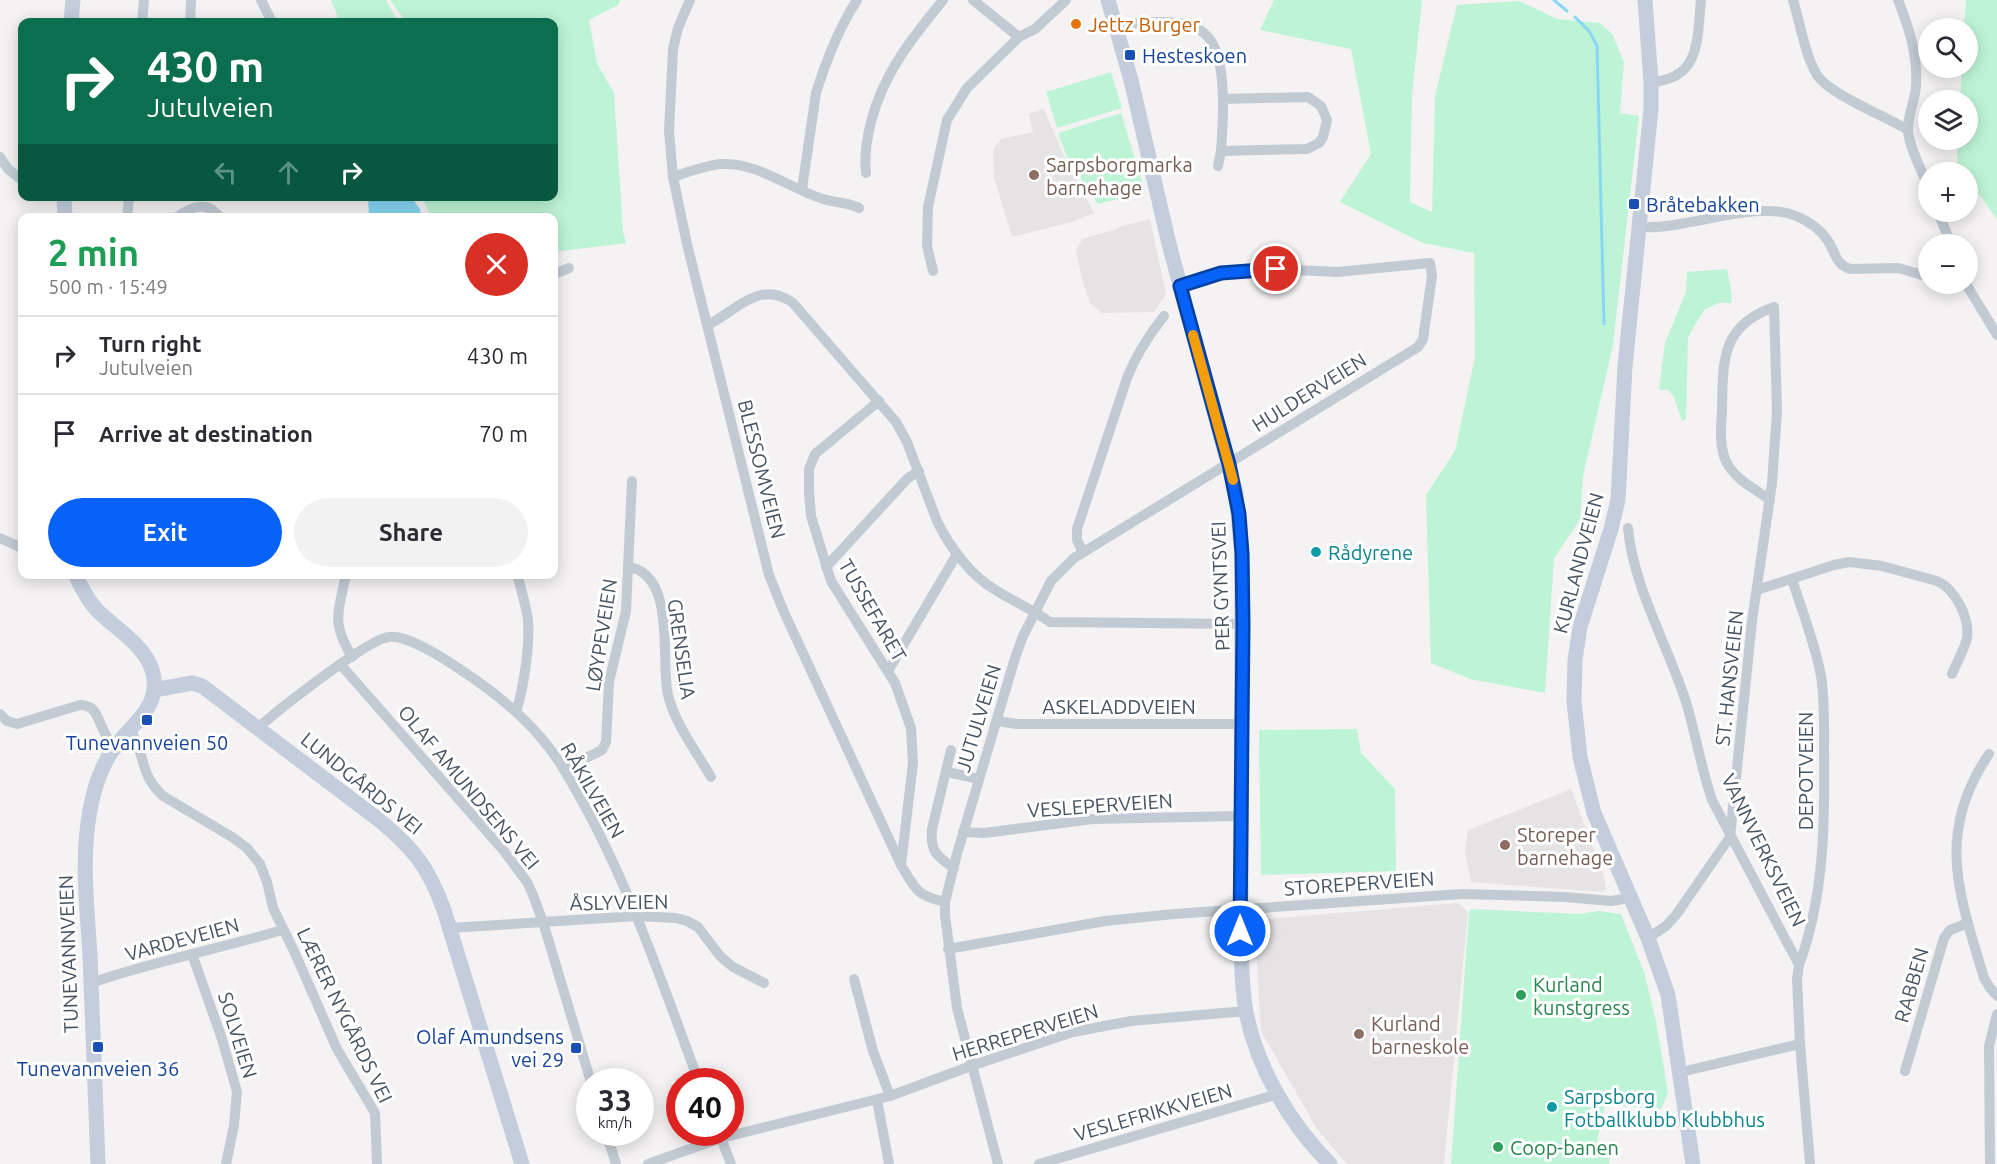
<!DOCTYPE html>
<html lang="en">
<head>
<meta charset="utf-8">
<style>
  :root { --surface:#fff; --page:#f2f2f3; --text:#2b2b33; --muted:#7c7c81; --line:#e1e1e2; --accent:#0862f8 }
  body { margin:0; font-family:Ubuntu,sans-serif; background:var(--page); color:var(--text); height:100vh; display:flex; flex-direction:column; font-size:22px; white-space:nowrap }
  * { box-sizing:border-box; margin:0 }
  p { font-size:20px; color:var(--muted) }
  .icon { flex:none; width:33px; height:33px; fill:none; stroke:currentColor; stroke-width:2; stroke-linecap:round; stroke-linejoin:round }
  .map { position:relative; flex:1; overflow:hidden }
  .sheet { position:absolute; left:18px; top:213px; width:540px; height:366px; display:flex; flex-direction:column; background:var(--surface); border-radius:12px; box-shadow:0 3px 15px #0003 }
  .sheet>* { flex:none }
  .hud { position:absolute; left:18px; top:18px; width:540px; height:183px; border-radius:12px; box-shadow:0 3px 15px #0003; background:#0b6e4f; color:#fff; overflow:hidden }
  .tools { position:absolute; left:1918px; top:18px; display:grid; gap:12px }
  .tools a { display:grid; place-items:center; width:60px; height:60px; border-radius:50%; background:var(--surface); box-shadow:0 3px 15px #0003; font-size:30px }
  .speed { position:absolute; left:576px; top:1068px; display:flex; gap:12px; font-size:30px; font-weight:700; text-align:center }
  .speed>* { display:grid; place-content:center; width:78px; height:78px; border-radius:50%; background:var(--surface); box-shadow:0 3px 15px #0003; line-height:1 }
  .speed small { font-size:15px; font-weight:400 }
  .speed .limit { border:9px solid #d22; background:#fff; color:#111 }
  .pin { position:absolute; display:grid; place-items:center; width:51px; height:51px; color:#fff; margin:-26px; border:3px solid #fff; border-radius:50%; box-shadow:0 2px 6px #0007 }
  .me { position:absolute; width:66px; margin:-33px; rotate:0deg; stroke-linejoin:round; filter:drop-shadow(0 0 4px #0008) }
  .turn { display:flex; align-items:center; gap:21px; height:126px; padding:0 30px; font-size:27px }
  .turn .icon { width:78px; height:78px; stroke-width:2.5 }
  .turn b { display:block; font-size:42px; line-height:51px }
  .lanes { display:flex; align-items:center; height:57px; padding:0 30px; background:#0003; justify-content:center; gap:30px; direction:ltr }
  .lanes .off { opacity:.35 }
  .round { display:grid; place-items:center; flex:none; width:63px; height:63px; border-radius:32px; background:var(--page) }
  .headline { display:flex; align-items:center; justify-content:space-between; height:102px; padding:0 30px }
  h1 { font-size:36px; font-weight:700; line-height:45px; color:#1e9e55 }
  .button { display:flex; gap:12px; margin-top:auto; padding:12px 30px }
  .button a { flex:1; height:69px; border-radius:36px; background:var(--accent); color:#fff; font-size:24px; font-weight:700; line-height:69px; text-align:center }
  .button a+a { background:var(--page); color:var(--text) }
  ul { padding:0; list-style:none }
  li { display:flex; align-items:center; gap:18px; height:78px; padding:0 30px; border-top:2px solid var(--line) }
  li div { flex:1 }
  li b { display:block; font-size:22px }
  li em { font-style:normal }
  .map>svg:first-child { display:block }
  .education { fill:#e5e3e4 }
  .green { fill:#bef4d6 }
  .water { fill:#87d7f5 }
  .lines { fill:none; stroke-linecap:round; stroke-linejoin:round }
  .stream { stroke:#87d7f5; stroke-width:3 }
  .street { stroke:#c2cbd4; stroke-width:10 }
  .secondary { stroke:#c3cddc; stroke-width:15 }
  .route-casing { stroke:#0540a1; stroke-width:15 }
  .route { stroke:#0862f8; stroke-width:10 }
  .slow { stroke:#f59e0b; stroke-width:10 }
  .food-dot { fill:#e8710a; stroke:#fff; stroke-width:2 }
  .transit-dot { fill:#1a4fb4; stroke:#fff; stroke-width:2 }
  .education-dot { fill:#8d6e63; stroke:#fff; stroke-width:2 }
  .culture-dot { fill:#0f9aa8; stroke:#fff; stroke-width:2 }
  .leisure-dot { fill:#2e9e5b; stroke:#fff; stroke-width:2 }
  .labels { text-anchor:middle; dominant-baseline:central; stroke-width:6; stroke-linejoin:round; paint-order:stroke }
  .food-label { font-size:20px; fill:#c56008; stroke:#fff; text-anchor:start }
  .transit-label { font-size:20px; fill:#164399; stroke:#fff; text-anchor:start }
  .education-label { font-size:20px; fill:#785e54; stroke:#fff; text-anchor:start }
  .street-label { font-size:20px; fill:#475462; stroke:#fff }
  .culture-label { font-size:20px; fill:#0d838f; stroke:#fff; text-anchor:start }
  .leisure-label { font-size:20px; fill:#27864d; stroke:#fff; text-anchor:start }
</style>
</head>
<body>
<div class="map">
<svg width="1997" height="1164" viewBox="0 0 1997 1164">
  <rect width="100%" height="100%" fill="#f4f2f2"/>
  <g class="education">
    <path d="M1044 109 1063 154 1094 213 1072 222 1012 237 994 177 993 150 1001 139 1033 132 1029 114Z"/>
    <path d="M1150 219 1166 294 1154 312 1102 313 1090 303 1082 280 1076 251 1082 239 1117 229 1121 226Z"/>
    <path d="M1571 789 1604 877 1606 889 1602 892 1471 882 1465 851 1468 830Z"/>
    <path d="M1458 903 1468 912 1444 1164H1347L1317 1129 1261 1031 1255 932 1267 919Z"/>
  </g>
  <g class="green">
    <path d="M331 0H386L398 22H340Z"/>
    <path d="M390 0H620L618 5 589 20 597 63 614 93 623 232 626 243 554 252V218L431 217 422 197 554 196V22H406Z"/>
    <path d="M1274 0H1422L1412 95 1410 202 1432 212 1435 96 1457 5 1519 1 1557 19 1600 23 1612 34 1624 62 1620 113 1639 116 1613 345 1583 476 1580 520 1554 558 1545 693 1470 679 1431 663 1426 495 1455 451 1475 357 1474 253 1423 243 1340 202 1371 154 1351 49 1260 30Z"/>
    <path d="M1966 0H1997V219L1968 179V172H1964L1957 163 1958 140H1968V100H1960L1962 68H1968V28H1964Z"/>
    <path d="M1111 72 1122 108 1057 128 1046 92Z"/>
    <path d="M1121 113 1145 192 1098 204 1067 157 1058 133Z"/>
    <path d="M1727 269 1732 295 1731 303H1719L1704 310 1688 337 1686 419 1682 421 1674 397 1668 390H1659L1665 343 1686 292 1687 272Z"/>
    <path d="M1357 729 1361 753 1395 789 1396 871 1261 875 1259 730Z"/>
    <path d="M1471 909 1579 914 1598 911 1621 914 1644 972 1656 1021 1668 1093 1661 1109 1605 1105 1595 1151 1611 1155 1609 1164H1451L1469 912Z"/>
  </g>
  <path class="water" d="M368 197H411L420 209 421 217H369Z"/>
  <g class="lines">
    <g class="stream">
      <path d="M1554 0 1567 11"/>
      <path d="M1575 17 1589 31 1597 46 1604 324"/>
    </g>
    <g class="street">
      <path d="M261 0 272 22"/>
      <path d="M690 0 678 28 673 49 669 131 673 177 687 244 769 575 783 610 901 865C916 890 916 895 945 902"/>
      <path d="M973 0 1019 37"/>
      <path d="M1793 0C1800 23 1805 55 1817 75 1829 94 1887 117 1908 130"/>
      <path d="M1898 0C1909 28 1918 55 1916 86 1915 101 1907 117 1908 131 1910 150 1922 171 1929 188"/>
      <path d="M142 22 144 0"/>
      <path d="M190 22 191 0"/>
      <path d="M1116 27C1131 23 1145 22 1161 22 1178 22 1197 24 1208 37 1228 59 1223 123 1221 151L1307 149 1319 143 1323 137 1327 120 1321 106 1308 97 1224 99"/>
      <path d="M1651 82C1701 79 1697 39 1701 0"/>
      <path d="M0 157 8 169 22 180"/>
      <path d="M1218 166 1221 151"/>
      <path d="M866 173C864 156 867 138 871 122 883 74 912 38 943 0"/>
      <path d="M673 177C688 172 706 165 722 164 757 162 791 189 823 199 835 203 848 202 859 208"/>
      <path d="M802 189 816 93C826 61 839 28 857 0"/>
      <path d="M1938 212 1951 244"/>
      <path d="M127 218 129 196"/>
      <path d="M176 218C191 206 209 200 220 218"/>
      <path d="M1641 227C1688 230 1755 199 1796 216 1808 221 1821 230 1828 241 1836 253 1835 264 1850 269L1898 268 1929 277"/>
      <path d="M933 271 927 246 928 207 947 120 967 88 1019 37 1035 29 1066 0"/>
      <path d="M554 274 569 268"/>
      <path d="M1966 284 1997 335"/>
      <path d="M708 325C737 310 760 279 793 303L896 422 907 442 937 521C950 548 971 576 997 591 1015 602 1033 610 1050 622L1243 624"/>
      <path d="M879 401 815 454 809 469V492L811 516 831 581 895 683 911 728 913 763 901 865"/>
      <path d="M1628 528C1633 586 1668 646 1686 702 1696 735 1701 768 1712 800L1799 965 1797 979 1800 1044 1810 1164"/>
      <path d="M0 538 22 548"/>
      <path d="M1083 552 1077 540V529L1127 378C1136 355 1149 335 1164 316"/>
      <path d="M629 567C677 575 660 662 668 695 675 724 696 751 711 777"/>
      <path d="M826 567 908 478 919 471"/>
      <path d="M346 574C339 612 330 620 352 657"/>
      <path d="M1792 579C1802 611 1815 643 1821 676 1825 701 1824 727 1824 753 1825 824 1824 898 1799 965"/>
      <path d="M1757 590 1834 565 1849 562 1882 566 1937 581C1955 589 1970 618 1967 638 1964 650 1957 662 1952 674"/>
      <path d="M341 665 504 851 527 882 533 895 543 922 591 1082"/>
      <path d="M888 671 957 554"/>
      <path d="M516 712C524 687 530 645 528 620 526 605 521 589 517 574"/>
      <path d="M0 714 7 721 17 724 80 705C97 705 97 719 104 731 106 737 110 742 114 748"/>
      <path d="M997 721 1017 724H1242"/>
      <path d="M259 727C277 711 369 638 389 637 406 635 440 656 455 666 486 686 518 710 542 739 561 761 574 787 588 812 634 898 665 991 699 1082"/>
      <path d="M131 731C146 756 139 774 163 796L232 837 247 848 260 864 267 882 273 908 294 951 337 1049 375 1113 377 1164"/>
      <path d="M951 750 932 829C930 851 936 856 954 868"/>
      <path d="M1989 754C1935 833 1959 894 1984 978L1990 988 1997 996"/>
      <path d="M564 769 602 750 606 742 609 682 626 611 632 481"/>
      <path d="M947 772 979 779"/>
      <path d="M963 832 984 833 1093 819 1240 816"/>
      <path d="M450 928 637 916 676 918 687 921 698 927 720 956 733 967 764 983"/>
      <path d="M1648 938 1666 926 1676 915 1730 837 1752 621 1772 483 1777 411 1774 307C1720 326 1723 362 1722 411 1721 427 1719 446 1726 461 1735 480 1754 488 1770 500"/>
      <path d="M948 949 1105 921 1174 914 1462 894 1565 897 1611 901 1630 898"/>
      <path d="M192 954 222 1039 237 1092 234 1125 226 1164"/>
      <path d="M854 979 873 1051 890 1096"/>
      <path d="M91 983C154 961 219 949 282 930"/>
      <path d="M1905 1071 1944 938 1950 930 1968 923"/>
      <path d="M1681 1072 1800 1044"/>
      <path d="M877 1100 889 1164"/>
      <path d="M606 1132 616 1164"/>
      <path d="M719 1133 731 1164"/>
      <path d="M648 1164 721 1138 890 1096 971 1066 1073 1032 1131 1021 1246 1011"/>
      <path d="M998 1164 957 1008 945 915V902L957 854 1015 658 1023 636 1051 581 1074 558 1418 347 1423 339 1432 276 1430 263 1337 272 1276 269 1235 270 1221 272 1180 286"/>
      <path d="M1039 1164 1278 1094"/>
      <path d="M1990 1164 1989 1046 1997 1014"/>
    </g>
    <g class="secondary">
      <path d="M1108 0 1131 80 1169 244 1236 493 1242 554 1241 892C1239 911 1240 929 1241 947 1242 969 1242 991 1246 1012 1257 1068 1290 1124 1330 1164"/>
      <path d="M1645 0 1651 82V109L1625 366 1618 500 1611 529 1580 627 1575 660 1574 701 1580 757 1594 813 1648 938 1668 995 1693 1164"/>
      <path d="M71 22 73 0"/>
      <path d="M64 196 65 218"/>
      <path d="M75 574C81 587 87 599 96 609 115 629 146 645 153 673 161 708 132 723 115 747 102 764 94 788 90 810 81 857 87 907 90 955 93 1025 95 1094 98 1164"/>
      <path d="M154 690 192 683 202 686 379 820C414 849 429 868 444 910L522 1164"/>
    </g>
  </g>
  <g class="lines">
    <defs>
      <path id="route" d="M1240 931 1243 624 1242 554 1239 514 1229 464 1180 286 1221 273 1276 269"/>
    </defs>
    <use href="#route" class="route-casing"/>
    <use href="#route" class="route"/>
    <path class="slow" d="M1193 335 1233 480"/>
  </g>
  <circle class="food-dot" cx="1076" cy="24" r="6"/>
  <g class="transit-dot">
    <rect x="1124" y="49" width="12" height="12" rx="3"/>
    <rect x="1628" y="198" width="12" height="12" rx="3"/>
    <rect x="141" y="714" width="12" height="12" rx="3"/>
    <rect x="92" y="1041" width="12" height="12" rx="3"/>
    <rect x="570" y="1042" width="12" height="12" rx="3"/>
  </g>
  <g class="education-dot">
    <circle cx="1034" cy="175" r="6"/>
    <circle cx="1505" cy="845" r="6"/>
    <circle cx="1359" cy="1034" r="6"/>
  </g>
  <g class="culture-dot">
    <circle cx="1316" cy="552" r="6"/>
    <circle cx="1552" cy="1107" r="6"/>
  </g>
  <g class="leisure-dot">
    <circle cx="1521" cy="995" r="6"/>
    <circle cx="1498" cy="1147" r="6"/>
  </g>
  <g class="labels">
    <g class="food-label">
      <text x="1088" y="24">Jettz Burger</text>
    </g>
    <g class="transit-label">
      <text x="1142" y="55">Hesteskoen</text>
      <text x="1646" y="204">Bråtebakken</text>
      <text x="147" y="742" text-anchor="middle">Tunevannveien 50</text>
      <text x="564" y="1036" text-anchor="end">Olaf Amundsens<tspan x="564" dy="23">vei 29</tspan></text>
      <text x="98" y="1068" text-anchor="middle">Tunevannveien 36</text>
    </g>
    <g class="education-label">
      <text x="1046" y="164">Sarpsborgmarka<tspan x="1046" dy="23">barnehage</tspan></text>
      <text x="1517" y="834">Storeper<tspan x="1517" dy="23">barnehage</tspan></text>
      <text x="1371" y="1023">Kurland<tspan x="1371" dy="23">barneskole</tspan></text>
    </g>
    <g class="street-label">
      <text transform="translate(1309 392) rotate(-32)">HULDERVEIEN</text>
      <text transform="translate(762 469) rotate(76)">BLESSOMVEIEN</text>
      <text transform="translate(1578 563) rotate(-75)">KURLANDVEIEN</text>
      <text transform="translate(1220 586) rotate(-92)">PER GYNTSVEI</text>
      <text transform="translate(873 610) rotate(60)">TUSSEFARET</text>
      <text transform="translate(601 635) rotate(-81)">LØYPEVEIEN</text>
      <text transform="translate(682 649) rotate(82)">GRENSELIA</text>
      <text transform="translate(1729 678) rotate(-84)">ST. HANSVEIEN</text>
      <text x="1119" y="706">ASKELADDVEIEN</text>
      <text transform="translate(978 718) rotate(-73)">JUTULVEIEN</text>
      <text transform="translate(1805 771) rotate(-90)">DEPOTVEIEN</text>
      <text transform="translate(362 783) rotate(39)">LUNDGÅRDS VEI</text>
      <text transform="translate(469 787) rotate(50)">OLAF AMUNDSENS VEI</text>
      <text transform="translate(593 790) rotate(60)">RÅKILVEIEN</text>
      <text transform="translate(1100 805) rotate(-4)">VESLEPERVEIEN</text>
      <text transform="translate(1764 850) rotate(64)">VANNVERKSVEIEN</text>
      <text transform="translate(1359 883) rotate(-4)">STOREPERVEIEN</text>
      <text transform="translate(619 902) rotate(-1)">ÅSLYVEIEN</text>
      <text transform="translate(182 939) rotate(-15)">VARDEVEIEN</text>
      <text transform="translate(68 954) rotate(-92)">TUNEVANNVEIEN</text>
      <text transform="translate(1911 985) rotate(-74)">RABBEN</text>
      <text transform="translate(345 1015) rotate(64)">LÆRER NYGÅRDS VEI</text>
      <text transform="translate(1025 1032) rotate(-17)">HERREPERVEIEN</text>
      <text transform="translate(238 1035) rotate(73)">SOLVEIEN</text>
      <text transform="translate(1153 1112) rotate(-16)">VESLEFRIKKVEIEN</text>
    </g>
    <g class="culture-label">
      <text x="1328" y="552">Rådyrene</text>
      <text x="1564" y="1096">Sarpsborg<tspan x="1564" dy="23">Fotballklubb Klubbhus</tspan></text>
    </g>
    <g class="leisure-label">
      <text x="1533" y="984">Kurland<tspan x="1533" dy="23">kunstgress</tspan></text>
      <text x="1510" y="1147">Coop-banen</text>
    </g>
  </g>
</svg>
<div class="tools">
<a><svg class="icon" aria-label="search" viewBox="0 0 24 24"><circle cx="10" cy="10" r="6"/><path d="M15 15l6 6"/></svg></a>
<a><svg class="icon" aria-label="layers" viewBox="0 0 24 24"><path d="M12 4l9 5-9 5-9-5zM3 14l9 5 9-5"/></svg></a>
<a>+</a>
<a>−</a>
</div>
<div class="speed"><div>33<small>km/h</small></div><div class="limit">40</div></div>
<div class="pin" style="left:1276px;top:269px;background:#d93025"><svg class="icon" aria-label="arrive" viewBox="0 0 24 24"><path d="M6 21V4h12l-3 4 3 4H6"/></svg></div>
<svg class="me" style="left:1240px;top:931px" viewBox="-20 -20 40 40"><circle r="17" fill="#0862f8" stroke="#fff" stroke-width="3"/><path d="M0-11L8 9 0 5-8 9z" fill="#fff"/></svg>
<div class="hud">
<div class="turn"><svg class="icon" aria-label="right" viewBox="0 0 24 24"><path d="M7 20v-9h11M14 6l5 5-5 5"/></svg><div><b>430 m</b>Jutulveien</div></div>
<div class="lanes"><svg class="icon off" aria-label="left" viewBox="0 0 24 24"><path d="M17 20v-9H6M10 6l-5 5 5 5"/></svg><svg class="icon off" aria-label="ahead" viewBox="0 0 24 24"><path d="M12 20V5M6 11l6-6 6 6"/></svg><svg class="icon" aria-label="right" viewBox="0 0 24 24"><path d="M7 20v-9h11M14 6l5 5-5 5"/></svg></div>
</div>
<section class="sheet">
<div class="headline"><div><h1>2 min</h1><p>500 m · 15:49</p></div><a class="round" style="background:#d93025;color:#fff"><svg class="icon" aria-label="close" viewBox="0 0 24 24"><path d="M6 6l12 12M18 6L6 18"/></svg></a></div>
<ul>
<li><svg class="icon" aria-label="right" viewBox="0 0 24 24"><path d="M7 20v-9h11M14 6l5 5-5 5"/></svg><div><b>Turn right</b><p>Jutulveien</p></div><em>430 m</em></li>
<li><svg class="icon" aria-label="arrive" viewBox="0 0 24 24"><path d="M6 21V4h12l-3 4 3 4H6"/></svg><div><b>Arrive at destination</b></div><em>70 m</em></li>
</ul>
<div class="button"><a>Exit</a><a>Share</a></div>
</section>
</div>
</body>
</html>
